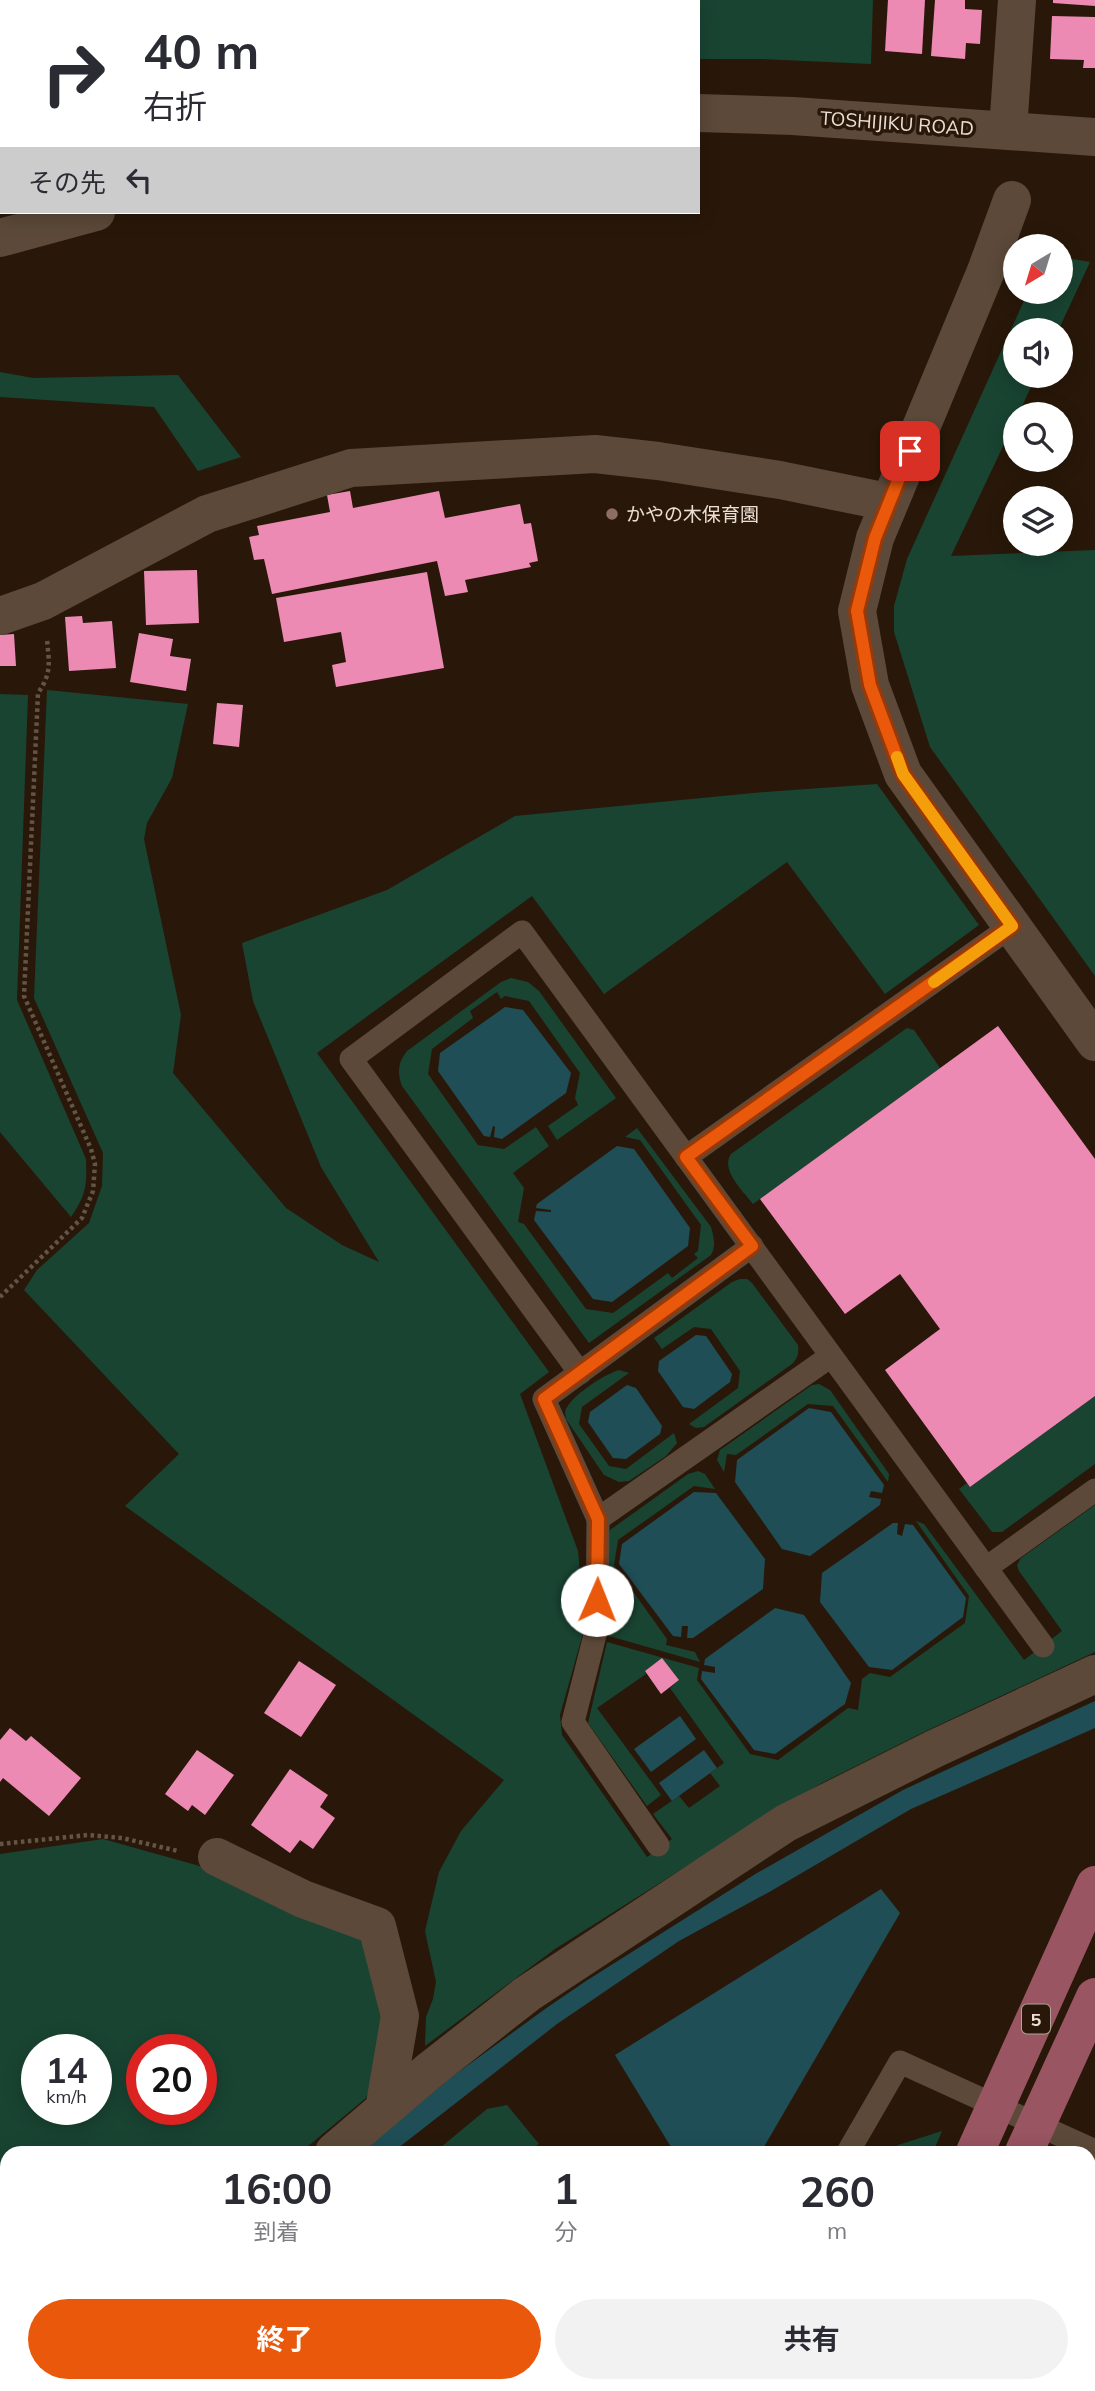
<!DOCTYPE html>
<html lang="ja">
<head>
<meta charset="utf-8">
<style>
  :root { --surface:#fff; --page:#f2f2f3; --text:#2b2b33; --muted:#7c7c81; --accent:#ea580c }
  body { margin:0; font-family:Mulish,"Noto Sans JP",sans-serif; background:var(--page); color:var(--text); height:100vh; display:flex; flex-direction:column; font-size:26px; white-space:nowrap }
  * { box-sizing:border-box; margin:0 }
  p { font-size:23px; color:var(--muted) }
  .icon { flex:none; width:38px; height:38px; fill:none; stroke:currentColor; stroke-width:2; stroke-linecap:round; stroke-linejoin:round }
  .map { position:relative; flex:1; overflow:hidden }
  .side { position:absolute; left:0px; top:2146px; width:1096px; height:247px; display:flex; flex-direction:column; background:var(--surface); border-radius:21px 21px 0 0; box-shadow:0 4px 18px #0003 }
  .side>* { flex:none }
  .hud { position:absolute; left:0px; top:0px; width:700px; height:214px; box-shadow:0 4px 18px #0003; background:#fff; color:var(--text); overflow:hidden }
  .needle { width:46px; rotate:218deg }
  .controls { position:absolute; left:1003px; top:234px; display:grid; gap:14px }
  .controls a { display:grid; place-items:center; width:70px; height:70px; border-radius:50%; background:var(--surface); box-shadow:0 4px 18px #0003; font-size:35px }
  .speed { position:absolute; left:21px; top:2034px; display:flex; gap:14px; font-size:35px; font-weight:700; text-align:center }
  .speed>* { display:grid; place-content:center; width:91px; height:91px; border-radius:50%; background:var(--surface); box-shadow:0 4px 18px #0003; line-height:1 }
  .speed small { font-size:18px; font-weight:400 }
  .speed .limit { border:10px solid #d22; background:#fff; color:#111 }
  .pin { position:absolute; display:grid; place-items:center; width:60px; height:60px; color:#fff; margin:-30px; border-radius:14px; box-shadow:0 4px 10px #0006 }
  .me { position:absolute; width:77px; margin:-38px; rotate:1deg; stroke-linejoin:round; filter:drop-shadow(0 0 5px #0008) }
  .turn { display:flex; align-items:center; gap:24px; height:147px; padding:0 28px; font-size:32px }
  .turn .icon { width:91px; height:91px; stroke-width:2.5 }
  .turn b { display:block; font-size:49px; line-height:60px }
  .then { display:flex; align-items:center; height:66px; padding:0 28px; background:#0003; gap:14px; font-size:26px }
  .eta { display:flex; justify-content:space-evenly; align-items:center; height:119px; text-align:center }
  .eta b { font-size:42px; font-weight:700; line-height:49px }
  .primary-button { display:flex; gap:14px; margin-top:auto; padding:14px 28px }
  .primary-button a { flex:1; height:80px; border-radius:42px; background:var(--accent); color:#fff; font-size:28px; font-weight:700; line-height:80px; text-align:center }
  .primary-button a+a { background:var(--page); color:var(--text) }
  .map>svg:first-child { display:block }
  .green { fill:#194432; fill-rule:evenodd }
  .water { fill:#1f4e56 }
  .building { fill:#ed8ab4 }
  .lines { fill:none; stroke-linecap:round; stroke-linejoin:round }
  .path { stroke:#635446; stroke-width:4.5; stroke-dasharray:3.5 3.5; stroke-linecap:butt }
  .service { stroke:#5c4939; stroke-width:23 }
  .minor { stroke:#5c4939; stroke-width:38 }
  .tertiary { stroke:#5c4939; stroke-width:38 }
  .primary { stroke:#995561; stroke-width:38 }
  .route-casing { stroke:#983908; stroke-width:18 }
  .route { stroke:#ea580c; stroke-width:12 }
  .slow { stroke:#f59e0b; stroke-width:12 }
  .education-dot { fill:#8d6e63; stroke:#291809; stroke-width:2.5 }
  .labels { text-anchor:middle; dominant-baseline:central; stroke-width:7; stroke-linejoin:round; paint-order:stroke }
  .shield { fill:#291809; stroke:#b1a398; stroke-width:2 }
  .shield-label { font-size:18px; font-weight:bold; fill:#ebdfd5 }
  .street-label { font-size:19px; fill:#ebdfd5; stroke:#291809 }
  .poi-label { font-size:19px; fill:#ebdfd5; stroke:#291809; text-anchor:start }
</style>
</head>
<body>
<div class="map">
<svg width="1095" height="2391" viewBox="0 0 1095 2391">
  <rect width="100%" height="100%" fill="#291809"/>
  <g class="green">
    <path d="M0 0H873L871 64 761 59H698V2H2L0 114Z"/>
    <path d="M1061 257 1090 262 1058 331H1015V376H1036L1018 415H1015V421L951 556 1095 550V976L930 747 894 632V606L907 559 1028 292H1060Z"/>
    <path d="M0 372 33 378 178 375 241 457 198 471 154 407 0 397Z"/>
    <path d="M47 690 188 704 172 778 147 823 144 839 181 1015 173 1073 286 1208 342 1245 379 1262 321 1167 253 1001 242 943 387 890 515 816 765 792 877 784 979 925 885 994 787 862 604 994 532 896 317 1053 549 1372 520 1394 578 1551 585 1626 560 1715 562 1735 647 1857 672 1839 653 1814 679 1796 689 1808 720 1786 710 1773 724 1763 670 1688 679 1680 662 1658 645 1671 646 1674 597 1708 661 1795 647 1806 588 1723 607 1642 699 1668 697 1680 750 1754 778 1760 848 1708 858 1710 862 1679 870 1673 890 1677 965 1623 969 1596 916 1521 924 1524 1024 1660 1062 1631 1019 1571 1017 1565 1021 1558 1095 1505V1652L926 1731 822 1783 774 1811 555 1949 425 2046 426 2017 433 1999 436 1982 425 1931 439 1872 461 1831 504 1780 125 1506 179 1454 24 1290 37 1270 89 1223 102 1186 103 1153 34 998Z"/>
    <path d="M0 694 28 695 17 1000 86 1159C87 1186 86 1195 71 1217L0 1132Z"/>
    <path d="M511 978 528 982 539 991 616 1098 557 1140 548 1126 578 1105 575 1098 580 1073 529 1001 505 996 501 999 497 992 470 1011 473 1018 432 1049 428 1074 478 1145 504 1149 536 1127 549 1146 513 1173 524 1188 518 1222 524 1224 586 1309 613 1313 668 1273 672 1278 698 1258 694 1254 698 1251 701 1225 640 1140 625 1137 637 1128 711 1227C714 1237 716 1246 711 1255L589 1343 402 1086C397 1072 398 1063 407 1051L501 982Z"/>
    <path d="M907 1028 914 1030 940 1068 753 1204C743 1191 720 1170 731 1154Z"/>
    <path d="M740 1279H747L752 1283 798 1345C799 1353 798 1358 792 1364L704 1427 696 1428 689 1424 738 1388 740 1371 711 1329 694 1327 662 1349 654 1338 732 1282Z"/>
    <path d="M619 1370 629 1373 582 1407 579 1424 609 1466 626 1469 674 1433 677 1443 666 1456 629 1481 619 1482 604 1475 566 1419 565 1412C568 1398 604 1374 619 1370Z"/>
    <path d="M819 1384 830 1390 889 1474 888 1482 833 1406 808 1404 736 1455 727 1454 724 1472 717 1460 720 1450 812 1385Z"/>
    <path d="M1095 1396V1464L1002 1532H992L959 1489 967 1483 970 1487Z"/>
    <path d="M698 1471 705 1474 715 1489 694 1486 618 1540 614 1565 667 1639 666 1645 695 1652 700 1662 609 1636 611 1628 606 1539 610 1530 688 1474Z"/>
    <path d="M103 1839 196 1865 255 1885 364 1936 389 2026 384 2056 366 2098 301 2152H7V2383L0 2379V1854ZM37 2049H96V2109H37ZM142 2049H201V2109H142Z"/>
    <path d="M507 2105 539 2144 529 2152H435L487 2109Z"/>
    <path d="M942 2131 933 2152H892L898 2145Z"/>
    <path d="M1089 2193 1095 2196V2274L1089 2288Z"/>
  </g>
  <g class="water">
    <path d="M505 1007 523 1010 571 1073 566 1093 502 1139 494 1137 495 1127 493 1126 490 1137 484 1136 438 1071 440 1053Z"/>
    <path d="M617 1146 634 1149 690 1228 688 1246 612 1302 593 1299 534 1220 536 1211 551 1212V1210L536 1208 537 1204Z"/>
    <path d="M696 1335 706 1336 732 1374 730 1382 694 1409 683 1407 658 1371 659 1361Z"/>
    <path d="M627 1385 636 1388 662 1426 660 1434 626 1459 613 1458 588 1422 590 1412Z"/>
    <path d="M809 1408 831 1412 884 1485 882 1493 871 1491 869 1497 881 1499 880 1505 810 1556 782 1549 735 1482 737 1460Z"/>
    <path d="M694 1492 716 1493 765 1559 763 1589 693 1638H687L688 1626H682L681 1637 673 1636 619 1564 622 1544Z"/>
    <path d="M893 1523H898L897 1534 902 1536 905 1524 913 1525 966 1598 963 1617 892 1670 869 1667 820 1602 822 1573Z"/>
    <path d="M775 1608 804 1615 851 1683 845 1704 775 1754 754 1750 701 1679 702 1671 715 1673V1667L704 1665 705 1659Z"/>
    <path d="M1095 1701V1728L911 1809 771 1891 679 1941 557 2024 393 2152H361L449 2079 545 2009 586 1981 757 1873 903 1790Z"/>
    <path d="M680 1716 696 1739 651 1772 634 1749Z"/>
    <path d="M704 1750 717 1768 672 1801 659 1783Z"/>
    <path d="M881 1889 900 1913 761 2152H674L615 2055Z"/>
  </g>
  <g class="building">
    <path d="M888 0H925L922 54 885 51Z"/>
    <path d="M935 0H965V9L982 10 980 44 966 43 965 59 931 56Z"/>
    <path d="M1053 0H1095V6L1053 3Z"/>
    <path d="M1052 16 1095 17V68H1083L1084 60 1050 59Z"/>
    <path d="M350 491 353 508 439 491 445 518 520 504 524 524 531 523 538 561 529 563 531 567 465 580 468 592 445 596 437 561 272 594 264 559 254 560 249 537 259 535 257 526 330 512 327 495Z"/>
    <path d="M197 570 199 623 146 625 144 571Z"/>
    <path d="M427 572 444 668 336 687 332 665 346 662 341 632 284 642 276 598Z"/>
    <path d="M82 616 83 623 112 621 116 668 69 671 65 617Z"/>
    <path d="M139 633 173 639 170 656 191 659 186 691 130 682Z"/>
    <path d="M14 634 16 666H0V635Z"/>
    <path d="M217 703 243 705 239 747 213 744Z"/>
    <path d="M998 1026 1095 1159V1396L970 1487 885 1370 940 1329 900 1274 845 1314 760 1199Z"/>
    <path d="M662 1658 679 1680 661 1694 645 1671Z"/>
    <path d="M299 1661 336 1685 301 1737 264 1713Z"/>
    <path d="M10 1728 26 1741 31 1736 81 1778 49 1816 3 1778 0 1782V1740Z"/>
    <path d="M197 1750 234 1775 205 1815 192 1805 188 1811 165 1794Z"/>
    <path d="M290 1769 328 1795 320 1807 335 1818 313 1849 300 1840 290 1853 251 1825Z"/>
  </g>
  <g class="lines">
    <g class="path">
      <path d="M608 0 622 2"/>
      <path d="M23 2 26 0"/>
      <path d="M417 2 422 0"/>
      <path d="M0 15 2 14"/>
      <path d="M0 77 2 76"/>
      <path d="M0 1297 82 1218 93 1191 95 1164 91 1149 24 996 38 693C52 673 49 663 47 639"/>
      <path d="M0 1844 88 1835 122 1838 178 1851"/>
    </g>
    <g class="service">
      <path d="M686 1157 1012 926"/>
      <path d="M752 1246 544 1399 598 1519 831 1356"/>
      <path d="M580 1373 351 1059 522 932 1043 1646"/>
      <path d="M598 1519 597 1627 573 1722 658 1845"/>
      <path d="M986 1568 1095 1490"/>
      <path d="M848 2152 900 2062 1095 2151"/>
      <path d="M1088 2345 1095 2331"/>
      <path d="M756 2391 758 2385"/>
      <path d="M1061 2391 1065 2385"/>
    </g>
    <g class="minor">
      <path d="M1008 130 1017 0"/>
      <path d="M1012 200 986 271 875 538 857 611 870 685 903 774 1095 1042"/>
      <path d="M0 616 43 601 207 514 351 468 595 454 658 461 780 480 888 502"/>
      <path d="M217 1857 303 1899 377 1926 400 2016 384 2110"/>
      <path d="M334 2152 429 2071 527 1994 786 1823 934 1749 1095 1674"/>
      <path d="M57 2391 63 2385"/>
    </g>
    <g class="tertiary">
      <path d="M698 113 793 116 1095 137"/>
      <path d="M0 238 96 212"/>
    </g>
    <g class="primary">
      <path d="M975 2152 1095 1885"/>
      <path d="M1024 2152 1095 1997"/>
      <path d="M868 2391 871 2385"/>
      <path d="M918 2391 920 2385"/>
    </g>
  </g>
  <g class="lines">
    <defs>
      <path id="route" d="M597 1600 598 1519 544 1399 752 1246 686 1157 1012 926 903 774 870 685 857 611 875 538 910 451"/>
    </defs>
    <use href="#route" class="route-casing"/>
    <use href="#route" class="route"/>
    <path class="slow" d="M897 757 903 774 1012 926 934 982"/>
  </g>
  <circle class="education-dot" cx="612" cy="514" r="7"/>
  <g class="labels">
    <rect class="shield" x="1022" y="2004.5" width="28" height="29" rx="5"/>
    <g class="shield-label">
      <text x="1036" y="2019">5</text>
    </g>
    <g class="street-label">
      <text transform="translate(897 123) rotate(4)">TOSHIJIKU ROAD</text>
    </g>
    <g class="poi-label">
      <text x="626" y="514">かやの木保育園</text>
    </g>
  </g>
</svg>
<div class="controls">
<a><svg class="needle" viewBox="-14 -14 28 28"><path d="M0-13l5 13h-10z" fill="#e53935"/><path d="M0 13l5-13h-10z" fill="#7c7c81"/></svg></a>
<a><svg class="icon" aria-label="sound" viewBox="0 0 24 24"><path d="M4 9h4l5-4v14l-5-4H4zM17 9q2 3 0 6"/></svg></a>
<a><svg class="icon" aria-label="search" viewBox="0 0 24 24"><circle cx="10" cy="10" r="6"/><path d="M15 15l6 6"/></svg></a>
<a><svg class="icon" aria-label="layers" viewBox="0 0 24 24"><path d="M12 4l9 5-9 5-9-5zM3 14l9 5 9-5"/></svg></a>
</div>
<div class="speed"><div>14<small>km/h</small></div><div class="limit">20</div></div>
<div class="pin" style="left:910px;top:451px;background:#d93025"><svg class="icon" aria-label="arrive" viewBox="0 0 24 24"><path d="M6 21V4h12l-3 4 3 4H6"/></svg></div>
<svg class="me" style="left:597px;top:1600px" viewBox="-20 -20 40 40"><circle r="19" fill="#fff"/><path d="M0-13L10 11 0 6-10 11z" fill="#ea580c"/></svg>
<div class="hud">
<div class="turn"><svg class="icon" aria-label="right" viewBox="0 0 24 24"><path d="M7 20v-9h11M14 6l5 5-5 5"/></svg><div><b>40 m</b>右折</div></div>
<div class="then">その先<svg class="icon" aria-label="left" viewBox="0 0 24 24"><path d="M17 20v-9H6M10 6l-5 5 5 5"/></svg></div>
</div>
<section class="side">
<div class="eta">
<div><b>16:00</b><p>到着</p></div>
<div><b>1</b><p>分</p></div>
<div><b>260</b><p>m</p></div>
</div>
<div class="primary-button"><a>終了</a><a>共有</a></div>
</section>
</div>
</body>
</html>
